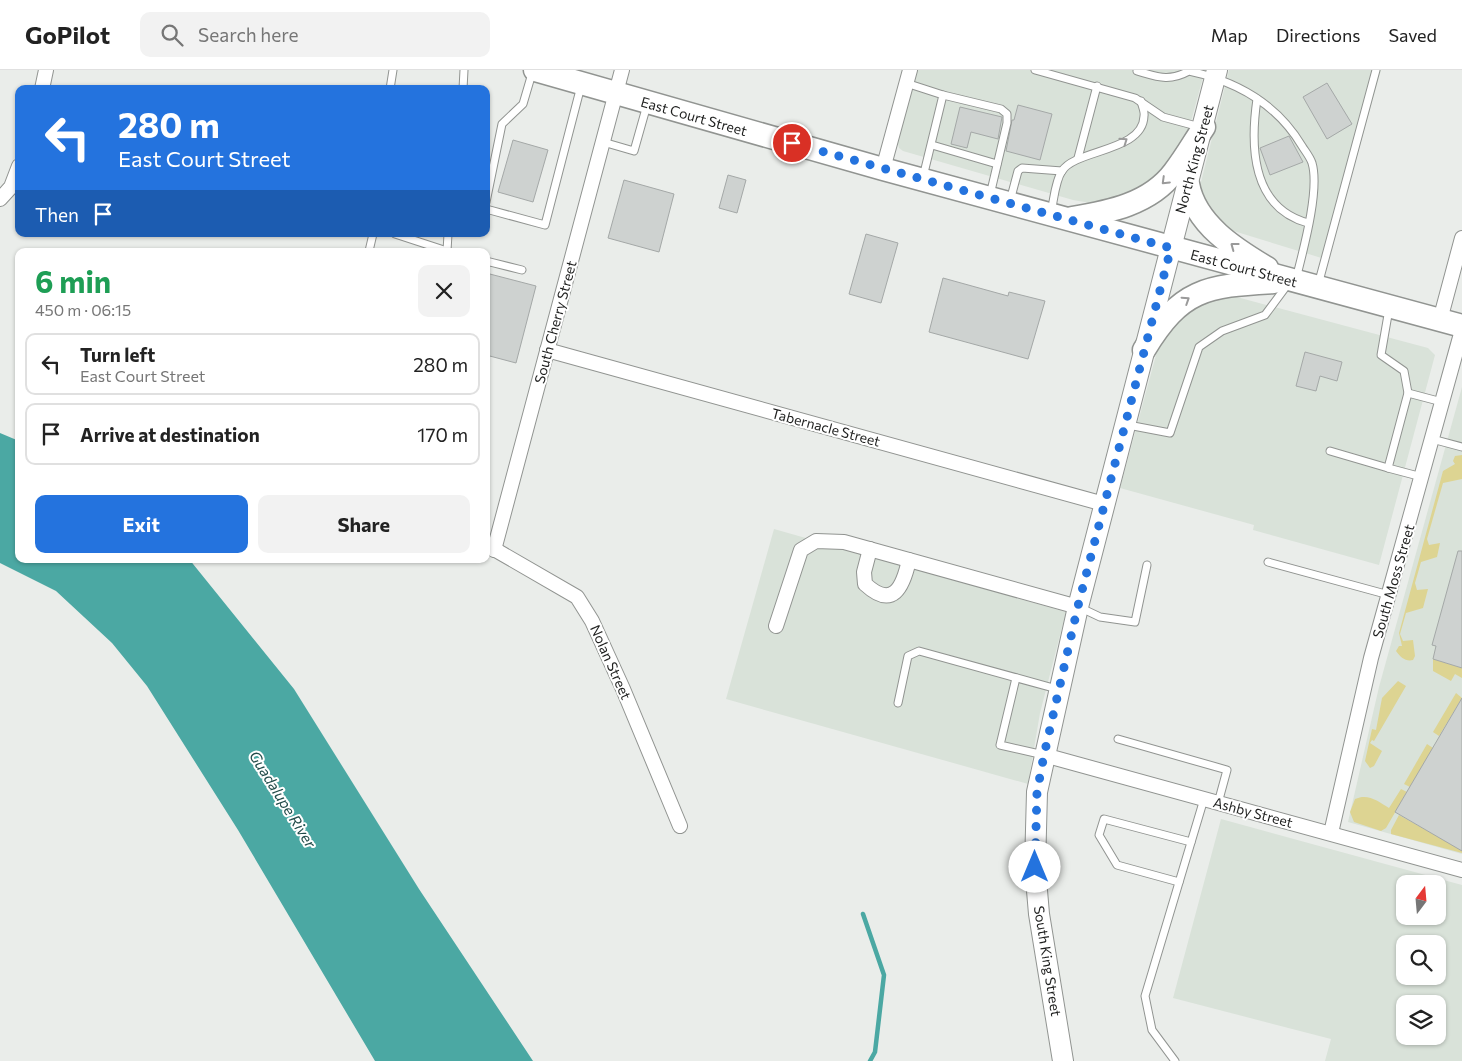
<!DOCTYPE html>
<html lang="en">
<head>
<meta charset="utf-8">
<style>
  :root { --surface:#fff; --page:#f2f2f2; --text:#222; --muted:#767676; --line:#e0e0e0; --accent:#2473de }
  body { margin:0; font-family:Commissioner,sans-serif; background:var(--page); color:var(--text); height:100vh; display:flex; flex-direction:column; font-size:19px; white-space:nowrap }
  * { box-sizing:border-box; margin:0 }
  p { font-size:16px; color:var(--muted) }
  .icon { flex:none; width:28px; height:28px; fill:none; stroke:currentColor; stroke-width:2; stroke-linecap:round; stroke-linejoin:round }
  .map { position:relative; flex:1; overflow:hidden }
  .panel { position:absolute; left:15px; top:178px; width:475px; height:315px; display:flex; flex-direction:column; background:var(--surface); border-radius:10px; box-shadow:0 1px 4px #0004 }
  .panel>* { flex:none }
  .hud { position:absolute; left:15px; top:15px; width:475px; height:152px; border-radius:10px; box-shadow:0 1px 4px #0004; background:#2473de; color:#fff; overflow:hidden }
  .needle { width:32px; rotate:16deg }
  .tools { position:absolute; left:1396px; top:805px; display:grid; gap:10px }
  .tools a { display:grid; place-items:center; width:50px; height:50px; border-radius:10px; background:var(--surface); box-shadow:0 1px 4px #0004; font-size:25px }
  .pin { position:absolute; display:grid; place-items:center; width:42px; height:42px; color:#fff; margin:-21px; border:2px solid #fff; border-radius:50%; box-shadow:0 1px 5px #0007 }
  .me { position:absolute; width:55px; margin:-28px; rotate:0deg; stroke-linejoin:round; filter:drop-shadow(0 0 4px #0008) }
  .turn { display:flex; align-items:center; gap:18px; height:105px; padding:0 20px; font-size:22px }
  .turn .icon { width:65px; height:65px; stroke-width:2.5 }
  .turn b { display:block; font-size:35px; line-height:42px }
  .then { display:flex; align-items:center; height:48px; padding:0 20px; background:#0003; gap:10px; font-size:19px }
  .round { display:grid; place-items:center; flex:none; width:52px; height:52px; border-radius:10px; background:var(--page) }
  .head { display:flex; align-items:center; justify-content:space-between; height:85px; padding:0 20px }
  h1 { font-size:30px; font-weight:700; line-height:38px; color:#1e9e55 }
  .primary-button { display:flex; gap:10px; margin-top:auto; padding:10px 20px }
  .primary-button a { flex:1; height:58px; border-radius:10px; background:var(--accent); color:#fff; font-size:20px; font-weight:700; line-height:58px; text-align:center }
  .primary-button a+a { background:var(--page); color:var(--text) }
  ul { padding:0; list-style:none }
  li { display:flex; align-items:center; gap:15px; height:62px; margin:0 10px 8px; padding:0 10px; border:2px solid var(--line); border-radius:10px }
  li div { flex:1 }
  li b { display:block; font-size:19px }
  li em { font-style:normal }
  header { display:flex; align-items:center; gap:30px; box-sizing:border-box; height:70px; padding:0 25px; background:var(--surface); border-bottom:1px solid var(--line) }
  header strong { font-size:24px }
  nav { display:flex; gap:28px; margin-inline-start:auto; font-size:18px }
  .search { width:350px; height:45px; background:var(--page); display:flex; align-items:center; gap:12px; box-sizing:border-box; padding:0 18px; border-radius:10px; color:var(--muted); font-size:19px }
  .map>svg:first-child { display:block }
  .built { fill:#d9e2d9; fill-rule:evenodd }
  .green { fill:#ddd492 }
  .water { fill:#4ba8a3 }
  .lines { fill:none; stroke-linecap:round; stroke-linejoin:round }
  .stream { stroke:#4ba8a3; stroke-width:4.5 }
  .building { fill:#ced2d0; stroke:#a4a8a7 }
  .lane-casing { stroke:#919491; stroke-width:9 }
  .street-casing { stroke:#919491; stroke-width:16 }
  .secondary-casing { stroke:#919491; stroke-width:22 }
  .primary-casing { stroke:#919491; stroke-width:25 }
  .lane { stroke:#fff; stroke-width:7 }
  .street { stroke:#fff; stroke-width:14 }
  .secondary { stroke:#fff; stroke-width:20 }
  .primary { stroke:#fff; stroke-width:22 }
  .oneway { stroke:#9a9a9a }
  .route { stroke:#2473de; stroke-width:9; stroke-dasharray:0 16.2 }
  .labels { text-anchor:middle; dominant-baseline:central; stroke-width:4; stroke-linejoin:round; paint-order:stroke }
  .street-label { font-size:14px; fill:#1e1f1e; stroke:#fff }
  .water-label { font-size:15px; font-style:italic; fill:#214b49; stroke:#fff }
</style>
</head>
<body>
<header>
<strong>GoPilot</strong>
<div class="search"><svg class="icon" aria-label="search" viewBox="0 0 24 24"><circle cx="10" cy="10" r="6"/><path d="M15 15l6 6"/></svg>Search here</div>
<nav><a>Map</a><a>Directions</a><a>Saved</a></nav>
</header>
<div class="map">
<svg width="1462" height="991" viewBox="0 0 1462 991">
  <rect width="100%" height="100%" fill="#eaedea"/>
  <g class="built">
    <path d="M916 0H1205L1186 70 1143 122 1096 134 1073 130 903 81 899 78 897 70Z"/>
    <path d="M1229 0H1381L1328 190 1227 159 1204 137 1200 116Z"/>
    <path d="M1233 226 1428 278 1435 285 1379 495 1253 460 1254 455 1120 418 1159 274 1190 235Z"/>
    <path d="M1462 317V784L1348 752 1379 617Z"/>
    <path d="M774 459 1066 542 1040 643 1028 714 726 629Z"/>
    <path d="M1221 749 1462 815V991H1325L1331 969 1173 928ZM1405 814H1438V846H1405ZM1405 874H1438V906H1405ZM1405 934H1438V966H1405Z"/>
  </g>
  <g class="green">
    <path d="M1462 385V409L1443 413 1427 469 1429 475 1440 473 1437 487 1421 492 1415 513 1417 520 1428 519 1423 538 1406 543 1400 564 1403 571 1413 570 1415 586 1413 590C1406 592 1400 587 1396 581L1399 576H1402L1399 563 1443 401 1455 394 1453 391 1455 386Z"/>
    <path d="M1433 589 1459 597 1462 593V608L1455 604 1451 611 1433 601Z"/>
    <path d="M1398 611 1406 616 1374 671 1372 670 1370 673 1382 681 1374 696 1370 698 1365 691 1372 659 1376 660 1382 628Z"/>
    <path d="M1456 623 1462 628 1439 666 1433 662Z"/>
    <path d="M1427 674 1433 678 1410 717 1404 714Z"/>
    <path d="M1401 719 1407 722 1386 758 1381 761 1354 752 1350 742 1355 729C1368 723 1378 731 1389 738Z"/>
    <path d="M1399 745 1458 778 1462 773V783L1391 764V760Z"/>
  </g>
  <path class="water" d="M0 363 19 371V489H189L294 619 419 819 533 991H375L238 760 147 616 112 573 56 521 0 493Z"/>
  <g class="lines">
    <path class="stream" d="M863 844 884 905 875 982 870 991"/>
  </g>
  <g class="building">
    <path d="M1327 13 1352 54 1327 69 1303 27Z"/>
    <path d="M1018 35 1052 44 1040 90 1006 81 1012 50H1014Z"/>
    <path d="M960 37 1002 47 998 69 971 62 967 78 951 74Z"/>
    <path d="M1289 66 1303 92 1270 105 1260 78Z"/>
    <path d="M513 70 548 80 533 132 498 122Z"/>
    <path d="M728 105 746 110 737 143 719 138Z"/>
    <path d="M624 110 674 124 659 182 608 168Z"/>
    <path d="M866 164 898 173 881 233 849 224Z"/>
    <path d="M486 203 536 216 516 293 486 285Z"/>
    <path d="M943 208 1008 226 1009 222 1045 231 1028 289 929 262Z"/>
    <path d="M1305 282 1342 292 1337 311 1320 306 1316 321 1296 316Z"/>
    <path d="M1458 481H1462V598L1433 589 1436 576 1432 575Z"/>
    <path d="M1462 628V781L1395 742Z"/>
  </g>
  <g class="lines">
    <defs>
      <g id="lane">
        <path d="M1035 0 1135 28 1163 47 1200 57"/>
        <path d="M1137 1C1158 7 1169 12 1189 1 1236 11 1277 34 1302 76 1305 81 1310 87 1312 93 1320 120 1303 181 1296 209"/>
        <path d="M906 13 943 25 923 107"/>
        <path d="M390 19 393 0"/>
        <path d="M463 19 464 0"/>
        <path d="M943 25 1001 39 1007 44V53L990 125"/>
        <path d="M1257 29C1250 77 1252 138 1308 153"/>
        <path d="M603 72 634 81 647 35"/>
        <path d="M932 75 997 94"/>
        <path d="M1078 88 1097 16"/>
        <path d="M1010 131 1018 101 1022 98 1062 101"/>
        <path d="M486 132 502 54 523 34 533 0"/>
        <path d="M486 139 545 155 581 16"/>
        <path d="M1051 142C1054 130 1055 111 1062 101 1076 79 1143 82 1144 46 1145 42 1142 36 1141 31"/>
        <path d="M395 164 447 181"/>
        <path d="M369 181 373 164"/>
        <path d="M447 181 448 164"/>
        <path d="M486 191 522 200"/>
        <path d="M1318 215 1376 0"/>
        <path d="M1389 239 1381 285 1404 301 1408 323 1388 398 1422 407"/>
        <path d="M1408 323 1442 332"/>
        <path d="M1128 355 1170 363 1199 277 1222 261 1265 245 1288 214"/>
        <path d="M1432 369 1462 377"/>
        <path d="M1330 381 1388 398"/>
        <path d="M1268 492 1389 525"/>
        <path d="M1081 538 1100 547 1135 552 1147 495"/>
        <path d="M1016 608 1000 675 1044 685"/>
        <path d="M898 633 908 586 919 581 1057 619"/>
        <path d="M1118 669 1227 700 1218 733"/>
        <path d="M1179 812 1117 795 1099 765 1104 749 1191 772"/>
        <path d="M1175 991 1152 960 1145 926 1204 729"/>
      </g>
      <g id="street">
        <path d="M42 19 46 0"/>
        <path d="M883 99 910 0"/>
        <path d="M0 129 11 117 19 96"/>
        <path d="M1440 250 1462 168"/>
        <path d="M547 280 1104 434"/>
        <path d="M487 475 577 527 592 551 623 619 680 756"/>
        <path d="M870 479 864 502 865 514C893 540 903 517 909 490"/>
        <path d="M494 480 622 0"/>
        <path d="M776 556 801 480 816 471 844 472 1078 537"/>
        <path d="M1044 685 1462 800"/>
        <path d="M1331 763 1371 588 1462 260"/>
      </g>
      <path id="secondary" d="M1063 991 1039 844 1035 797 1037 722 1078 537 1217 0"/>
      <g id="primary">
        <path d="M535 0 883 99 1462 256"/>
        <path d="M1188 114C1195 154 1235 179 1267 198"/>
        <path d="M1072 148C1109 142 1150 134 1174 102 1185 88 1194 72 1204 57"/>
        <path d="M1144 280C1181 219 1205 216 1274 212"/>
      </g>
    </defs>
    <use href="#lane" class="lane-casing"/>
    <use href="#street" class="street-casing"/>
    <use href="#secondary" class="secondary-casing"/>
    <use href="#primary" class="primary-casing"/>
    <use href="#lane" class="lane"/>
    <use href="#street" class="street"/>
    <use href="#secondary" class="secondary"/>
    <use href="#primary" class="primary"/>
  </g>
  <defs><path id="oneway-chevron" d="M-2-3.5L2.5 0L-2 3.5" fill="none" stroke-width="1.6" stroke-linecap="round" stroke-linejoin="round" transform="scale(1.25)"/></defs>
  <g class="oneway">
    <use href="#oneway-chevron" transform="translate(1124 71) rotate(-35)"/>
    <use href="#oneway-chevron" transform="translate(1165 111) rotate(136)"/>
    <use href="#oneway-chevron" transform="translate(1234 176) rotate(-143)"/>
    <use href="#oneway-chevron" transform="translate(1186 230) rotate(-33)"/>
  </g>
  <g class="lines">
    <path class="route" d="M792 73 1171 178 1078 536 1044 685 1037 722 1035 797"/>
  </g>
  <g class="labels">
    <g class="street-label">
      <text transform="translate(694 46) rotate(16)">East Court Street</text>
      <text transform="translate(1194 89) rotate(-75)">North King Street</text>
      <text transform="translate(1244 198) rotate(15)">East Court Street</text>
      <text transform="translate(555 252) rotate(-75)">South Cherry Street</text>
      <text transform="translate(826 357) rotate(15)">Tabernacle Street</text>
      <text transform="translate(1393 511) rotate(-74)">South Moss Street</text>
      <text transform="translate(611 592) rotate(66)">Nolan Street</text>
      <text transform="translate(1253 742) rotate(15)">Ashby Street</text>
      <text transform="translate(1048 891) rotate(81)">South King Street</text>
    </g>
    <g class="water-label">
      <text transform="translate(283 729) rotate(58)">Guadalupe River</text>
    </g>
  </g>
</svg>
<div class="tools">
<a><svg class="needle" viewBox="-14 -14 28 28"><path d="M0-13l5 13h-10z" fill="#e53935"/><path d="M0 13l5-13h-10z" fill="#767676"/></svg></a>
<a><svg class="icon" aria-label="search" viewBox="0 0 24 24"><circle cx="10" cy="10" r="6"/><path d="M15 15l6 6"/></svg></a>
<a><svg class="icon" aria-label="layers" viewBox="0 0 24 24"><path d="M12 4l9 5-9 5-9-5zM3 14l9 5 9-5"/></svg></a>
</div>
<div class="pin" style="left:792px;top:73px;background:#d93025"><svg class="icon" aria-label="arrive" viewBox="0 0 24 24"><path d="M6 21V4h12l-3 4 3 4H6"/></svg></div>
<svg class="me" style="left:1035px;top:797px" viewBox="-20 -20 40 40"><circle r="19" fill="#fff"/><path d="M0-13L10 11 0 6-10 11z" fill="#2473de"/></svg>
<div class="hud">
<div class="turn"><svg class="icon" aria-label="left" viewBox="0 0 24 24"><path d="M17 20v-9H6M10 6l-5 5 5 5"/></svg><div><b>280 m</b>East Court Street</div></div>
<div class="then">Then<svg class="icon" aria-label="arrive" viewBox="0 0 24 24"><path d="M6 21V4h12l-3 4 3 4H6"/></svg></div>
</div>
<section class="panel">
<div class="head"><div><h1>6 min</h1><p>450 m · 06:15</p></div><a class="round"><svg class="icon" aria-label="close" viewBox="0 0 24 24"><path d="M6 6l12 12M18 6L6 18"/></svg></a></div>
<ul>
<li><svg class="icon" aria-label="left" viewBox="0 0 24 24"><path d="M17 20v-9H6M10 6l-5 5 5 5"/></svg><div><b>Turn left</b><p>East Court Street</p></div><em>280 m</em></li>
<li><svg class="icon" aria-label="arrive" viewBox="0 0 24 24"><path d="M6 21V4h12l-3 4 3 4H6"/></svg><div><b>Arrive at destination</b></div><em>170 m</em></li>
</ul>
<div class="primary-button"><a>Exit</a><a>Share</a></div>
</section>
</div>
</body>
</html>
